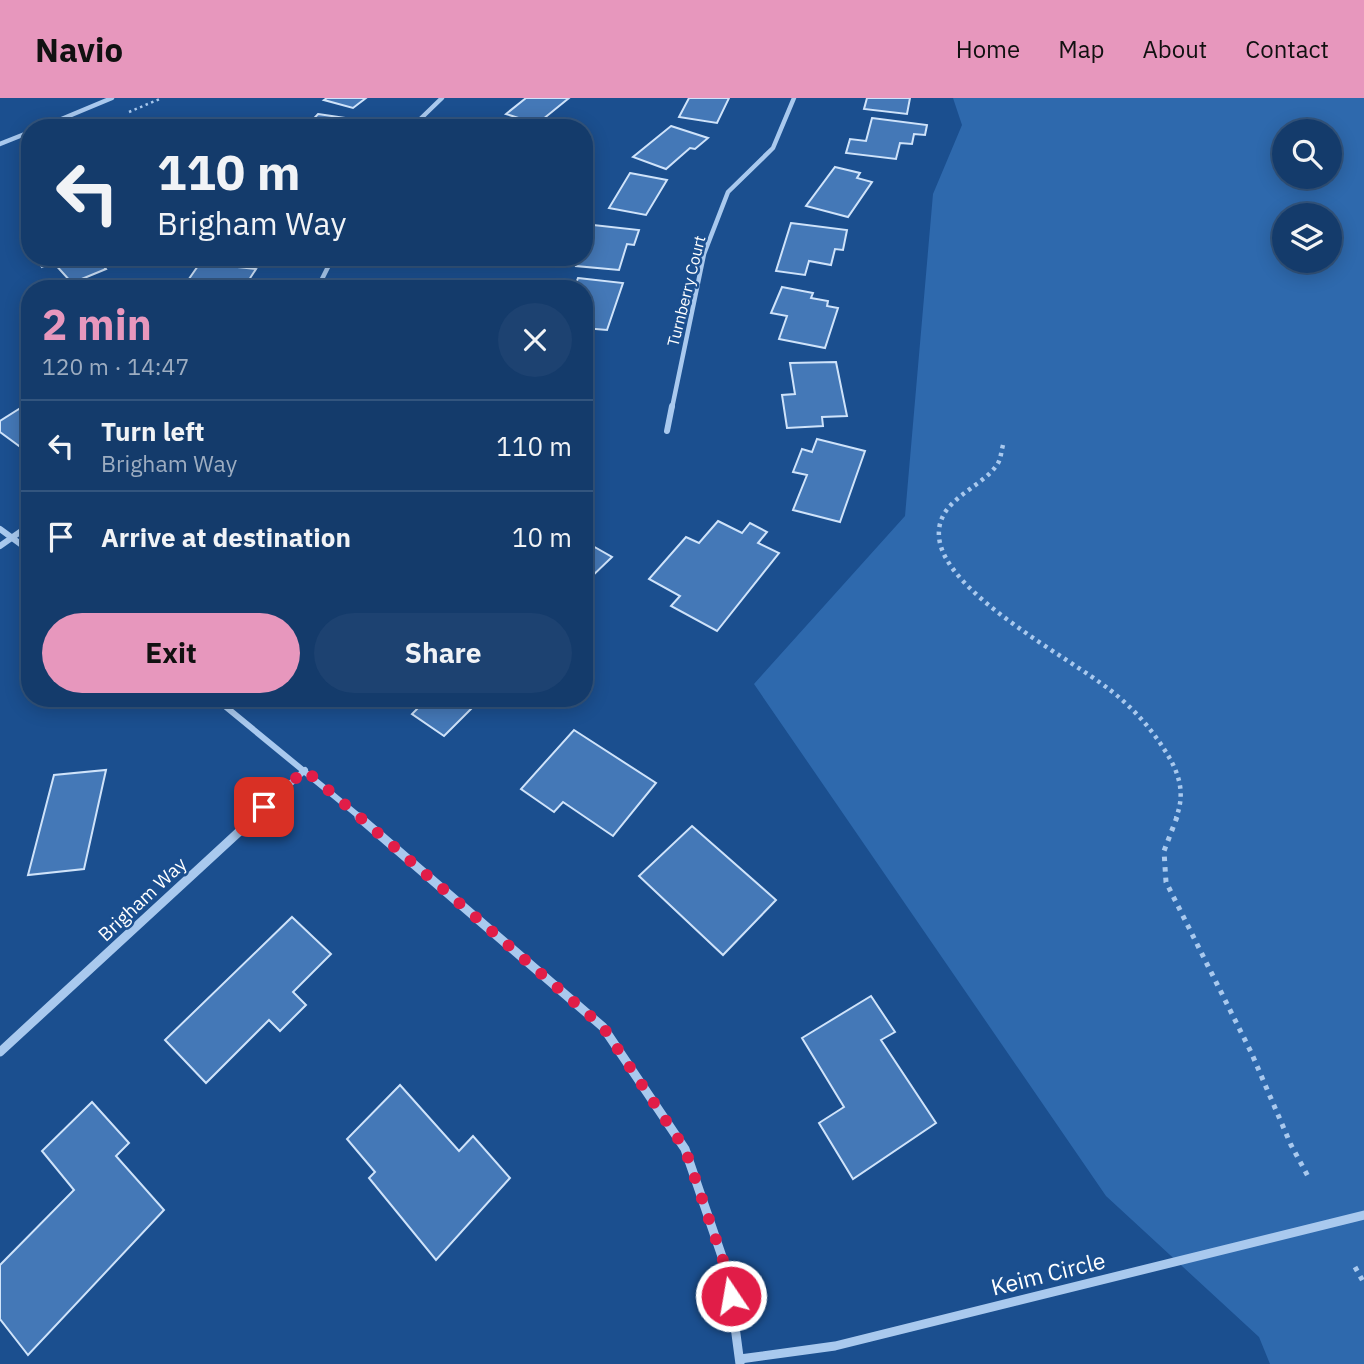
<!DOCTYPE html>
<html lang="en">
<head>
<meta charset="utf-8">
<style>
  :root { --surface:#143b6b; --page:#1d4271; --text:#f1f3f6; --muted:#9dadc1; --line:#33557e; --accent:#e797bd }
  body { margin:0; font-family:"IBM Plex Sans",sans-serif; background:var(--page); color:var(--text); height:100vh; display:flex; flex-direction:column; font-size:26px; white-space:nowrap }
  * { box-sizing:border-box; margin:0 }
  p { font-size:23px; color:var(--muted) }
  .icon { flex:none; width:38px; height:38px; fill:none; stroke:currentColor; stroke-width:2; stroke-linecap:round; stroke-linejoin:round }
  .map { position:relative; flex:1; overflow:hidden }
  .details { position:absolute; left:21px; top:182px; width:572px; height:427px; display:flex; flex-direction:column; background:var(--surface); border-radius:28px; box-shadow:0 4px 18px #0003,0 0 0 2px var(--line) }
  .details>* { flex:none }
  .hud { position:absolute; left:21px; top:21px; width:572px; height:147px; border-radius:28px; box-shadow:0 4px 18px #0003,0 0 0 2px var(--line); background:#143b6b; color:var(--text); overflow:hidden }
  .controls { position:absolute; left:1272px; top:21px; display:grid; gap:14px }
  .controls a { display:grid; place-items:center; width:70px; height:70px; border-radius:50%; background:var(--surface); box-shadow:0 4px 18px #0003,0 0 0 2px var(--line); font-size:35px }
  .pin { position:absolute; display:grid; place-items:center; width:60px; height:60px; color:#fff; margin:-30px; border-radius:14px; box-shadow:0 4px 10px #0006 }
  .me { position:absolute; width:77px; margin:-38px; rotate:348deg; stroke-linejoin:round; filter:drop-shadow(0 0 5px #0008) }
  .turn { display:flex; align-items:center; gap:24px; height:147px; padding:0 21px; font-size:32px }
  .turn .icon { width:91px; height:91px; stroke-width:2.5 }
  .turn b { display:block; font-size:49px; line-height:60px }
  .round { display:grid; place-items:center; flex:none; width:74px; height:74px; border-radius:37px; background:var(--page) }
  .head { display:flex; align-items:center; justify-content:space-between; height:119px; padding:0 21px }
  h1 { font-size:42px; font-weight:700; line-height:52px; color:var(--accent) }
  .cta { display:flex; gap:14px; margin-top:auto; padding:14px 21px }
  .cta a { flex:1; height:80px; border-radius:42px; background:var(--accent); color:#111; font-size:28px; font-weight:700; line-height:80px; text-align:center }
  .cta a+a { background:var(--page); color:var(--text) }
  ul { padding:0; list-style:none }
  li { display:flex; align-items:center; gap:21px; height:91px; padding:0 21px; border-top:2px solid var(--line) }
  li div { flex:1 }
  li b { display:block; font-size:26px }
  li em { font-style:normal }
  header { display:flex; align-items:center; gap:42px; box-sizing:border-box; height:98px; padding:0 35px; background:var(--accent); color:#111 }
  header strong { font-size:33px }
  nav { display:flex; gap:38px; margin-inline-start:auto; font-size:24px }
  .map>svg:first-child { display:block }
  .green { fill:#2e69ad; fill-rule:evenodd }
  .building { fill:#4478b7; stroke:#cfe3fa; stroke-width:2 }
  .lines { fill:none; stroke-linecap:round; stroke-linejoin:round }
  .path-far2 { stroke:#a9c9ee; stroke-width:2.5; stroke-dasharray:2.5 3.5; stroke-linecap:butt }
  .path-far1 { stroke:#a9c9ee; stroke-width:4.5; stroke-dasharray:3.5 4.5; stroke-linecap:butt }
  .path { stroke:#a9c9ee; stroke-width:5; stroke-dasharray:4.5 6; stroke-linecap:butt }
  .street-far2 { stroke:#a9c9ee; stroke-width:4.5 }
  .street-far1 { stroke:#a9c9ee; stroke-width:6 }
  .street { stroke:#a9c9ee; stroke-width:9 }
  .route { stroke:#e11d48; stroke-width:12; stroke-dasharray:0 21.6 }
  .labels { text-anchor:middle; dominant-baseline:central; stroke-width:5; stroke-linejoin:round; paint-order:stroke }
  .far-street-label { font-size:16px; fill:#fff; stroke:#1b4f8f }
  .street-label { font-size:19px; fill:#fff; stroke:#1b4f8f }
  .near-street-label { font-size:23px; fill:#fff; stroke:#1b4f8f }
</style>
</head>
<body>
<header>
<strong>Navio</strong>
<nav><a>Home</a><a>Map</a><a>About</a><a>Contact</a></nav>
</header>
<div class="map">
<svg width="1364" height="1266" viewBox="0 0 1364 1266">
  <rect width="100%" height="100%" fill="#1b4f8f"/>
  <path class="green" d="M953 0H1364V1266H1270L1259 1239 1106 1098 754 586 905 418 933 96 962 27ZM1284 33H1330V79H1284ZM1284 117H1330V163H1284Z"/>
  <g class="building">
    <path d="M327 0H366L353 10 324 2Z"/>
    <path d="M526 0H569L537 26 506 16Z"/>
    <path d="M689 0H729L717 25 679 19Z"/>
    <path d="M867 0H910L907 16 864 11Z"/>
    <path d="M318 16 352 21 344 30H305Z"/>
    <path d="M872 20 927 27 925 37 914 36 912 46 900 45 896 61 846 55 850 41 866 43Z"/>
    <path d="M671 28 708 40 695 51 690 50 666 71 633 59Z"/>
    <path d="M835 69 860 75 857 80 872 84 848 119 806 108Z"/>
    <path d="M630 75 667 82 646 117 609 110Z"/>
    <path d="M791 125 847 132 843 152 835 151 831 167 809 163 805 177 776 173Z"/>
    <path d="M584 126 639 132 634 147 627 146 619 172 576 168 579 159H584Z"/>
    <path d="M34 159H114L101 165 106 171 72 185 53 164 42 169Z"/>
    <path d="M200 165 256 171 245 188 230 186 227 191H182Z"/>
    <path d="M578 180 623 185 607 232 584 230V191H574Z"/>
    <path d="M400 181 447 189 445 191H393Z"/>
    <path d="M782 189 813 195 811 200 828 203 827 208 838 210 825 250 779 241 787 218 771 215Z"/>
    <path d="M836 264 847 318 822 319 823 328 787 330 782 297 795 296 790 265Z"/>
    <path d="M30 304V356L0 334V323Z"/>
    <path d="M817 341 865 353 840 424 793 412 807 377 793 374 802 351 812 354Z"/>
    <path d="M718 423 742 435 750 425 767 434 758 445 779 455 717 533 671 508 680 498 649 481 686 439 699 445Z"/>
    <path d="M584 443 612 459 584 486Z"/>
    <path d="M420 600H482L444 638 412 616 425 603Z"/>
    <path d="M574 632 656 685 613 738 563 704 554 714 521 691Z"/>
    <path d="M106 672 84 771 28 777 54 677Z"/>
    <path d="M692 728 776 802 723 857 639 778Z"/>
    <path d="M292 819 331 856 293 894 306 907 280 933 269 922 206 985 165 942Z"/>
    <path d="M871 898 895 934 881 942 936 1025 853 1081 819 1025 844 1009 802 940Z"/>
    <path d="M400 987 459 1053 473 1038 510 1080 436 1162 369 1080 375 1074 347 1041Z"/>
    <path d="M92 1004 129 1045 116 1058 164 1112 28 1257 0 1221V1167L74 1092 42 1053Z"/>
  </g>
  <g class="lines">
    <path class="path-far2" d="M129 14 162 0"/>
    <path class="path-far1" d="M1003 347C1001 354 1001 361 997 367 979 392 936 402 939 439 944 495 1067 558 1110 592 1131 608 1150 629 1164 651 1179 674 1186 694 1176 720"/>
    <g class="path">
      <path d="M1177 719 1164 753 1166 784 1251 954 1291 1047 1310 1082"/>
      <path d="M1355 1169 1364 1185"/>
    </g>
    <g class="street-far2">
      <path d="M40 30 112 0"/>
      <path d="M411 30 442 0"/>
      <path d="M0 46 30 34"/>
      <path d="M317 191 333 159"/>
      <path d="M672 310 704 156 728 94 773 50 794 0"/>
    </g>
    <g class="street-far1">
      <path d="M667 333 672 308"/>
      <path d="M0 431 30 453"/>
      <path d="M0 448 30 427"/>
      <path d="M215 600 361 720"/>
      <path d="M253 720 305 672"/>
    </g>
    <g class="street">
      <path d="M359 719 603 929 685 1051 728 1176 740 1266"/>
      <path d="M0 954 255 719"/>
      <path d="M740 1261 835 1248 1364 1117"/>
    </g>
  </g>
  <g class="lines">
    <path class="route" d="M264 709 305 672 603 929 685 1051 728 1177 731 1198"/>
  </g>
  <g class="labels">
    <g class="far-street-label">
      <text transform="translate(686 193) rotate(-76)">Turnberry Court</text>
    </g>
    <g class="street-label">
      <text transform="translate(142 801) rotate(-43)">Brigham Way</text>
    </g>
    <g class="near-street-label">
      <text transform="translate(1048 1175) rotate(-14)">Keim Circle</text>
    </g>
  </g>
</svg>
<div class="controls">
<a><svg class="icon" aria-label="search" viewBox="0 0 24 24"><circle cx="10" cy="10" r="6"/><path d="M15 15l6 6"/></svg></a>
<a><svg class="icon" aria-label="layers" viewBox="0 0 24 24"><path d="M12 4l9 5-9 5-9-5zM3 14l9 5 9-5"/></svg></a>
</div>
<div class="pin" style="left:264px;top:709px;background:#d93025"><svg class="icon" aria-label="arrive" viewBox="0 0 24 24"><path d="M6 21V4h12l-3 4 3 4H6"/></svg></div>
<svg class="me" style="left:731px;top:1198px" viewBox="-20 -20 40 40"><circle r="17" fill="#e11d48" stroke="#fff" stroke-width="3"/><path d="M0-11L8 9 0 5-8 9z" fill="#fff"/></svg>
<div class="hud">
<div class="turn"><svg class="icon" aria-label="left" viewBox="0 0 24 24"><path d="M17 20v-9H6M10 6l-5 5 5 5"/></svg><div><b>110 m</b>Brigham Way</div></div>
</div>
<section class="details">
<div class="head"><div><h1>2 min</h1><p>120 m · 14:47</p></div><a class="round"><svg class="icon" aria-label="close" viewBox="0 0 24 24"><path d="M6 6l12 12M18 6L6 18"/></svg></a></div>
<ul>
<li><svg class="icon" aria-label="left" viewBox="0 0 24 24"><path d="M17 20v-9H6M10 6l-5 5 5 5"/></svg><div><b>Turn left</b><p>Brigham Way</p></div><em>110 m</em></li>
<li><svg class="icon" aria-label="arrive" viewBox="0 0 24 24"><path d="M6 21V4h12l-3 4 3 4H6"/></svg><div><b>Arrive at destination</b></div><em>10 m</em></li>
</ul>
<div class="cta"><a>Exit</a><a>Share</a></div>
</section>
</div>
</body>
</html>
